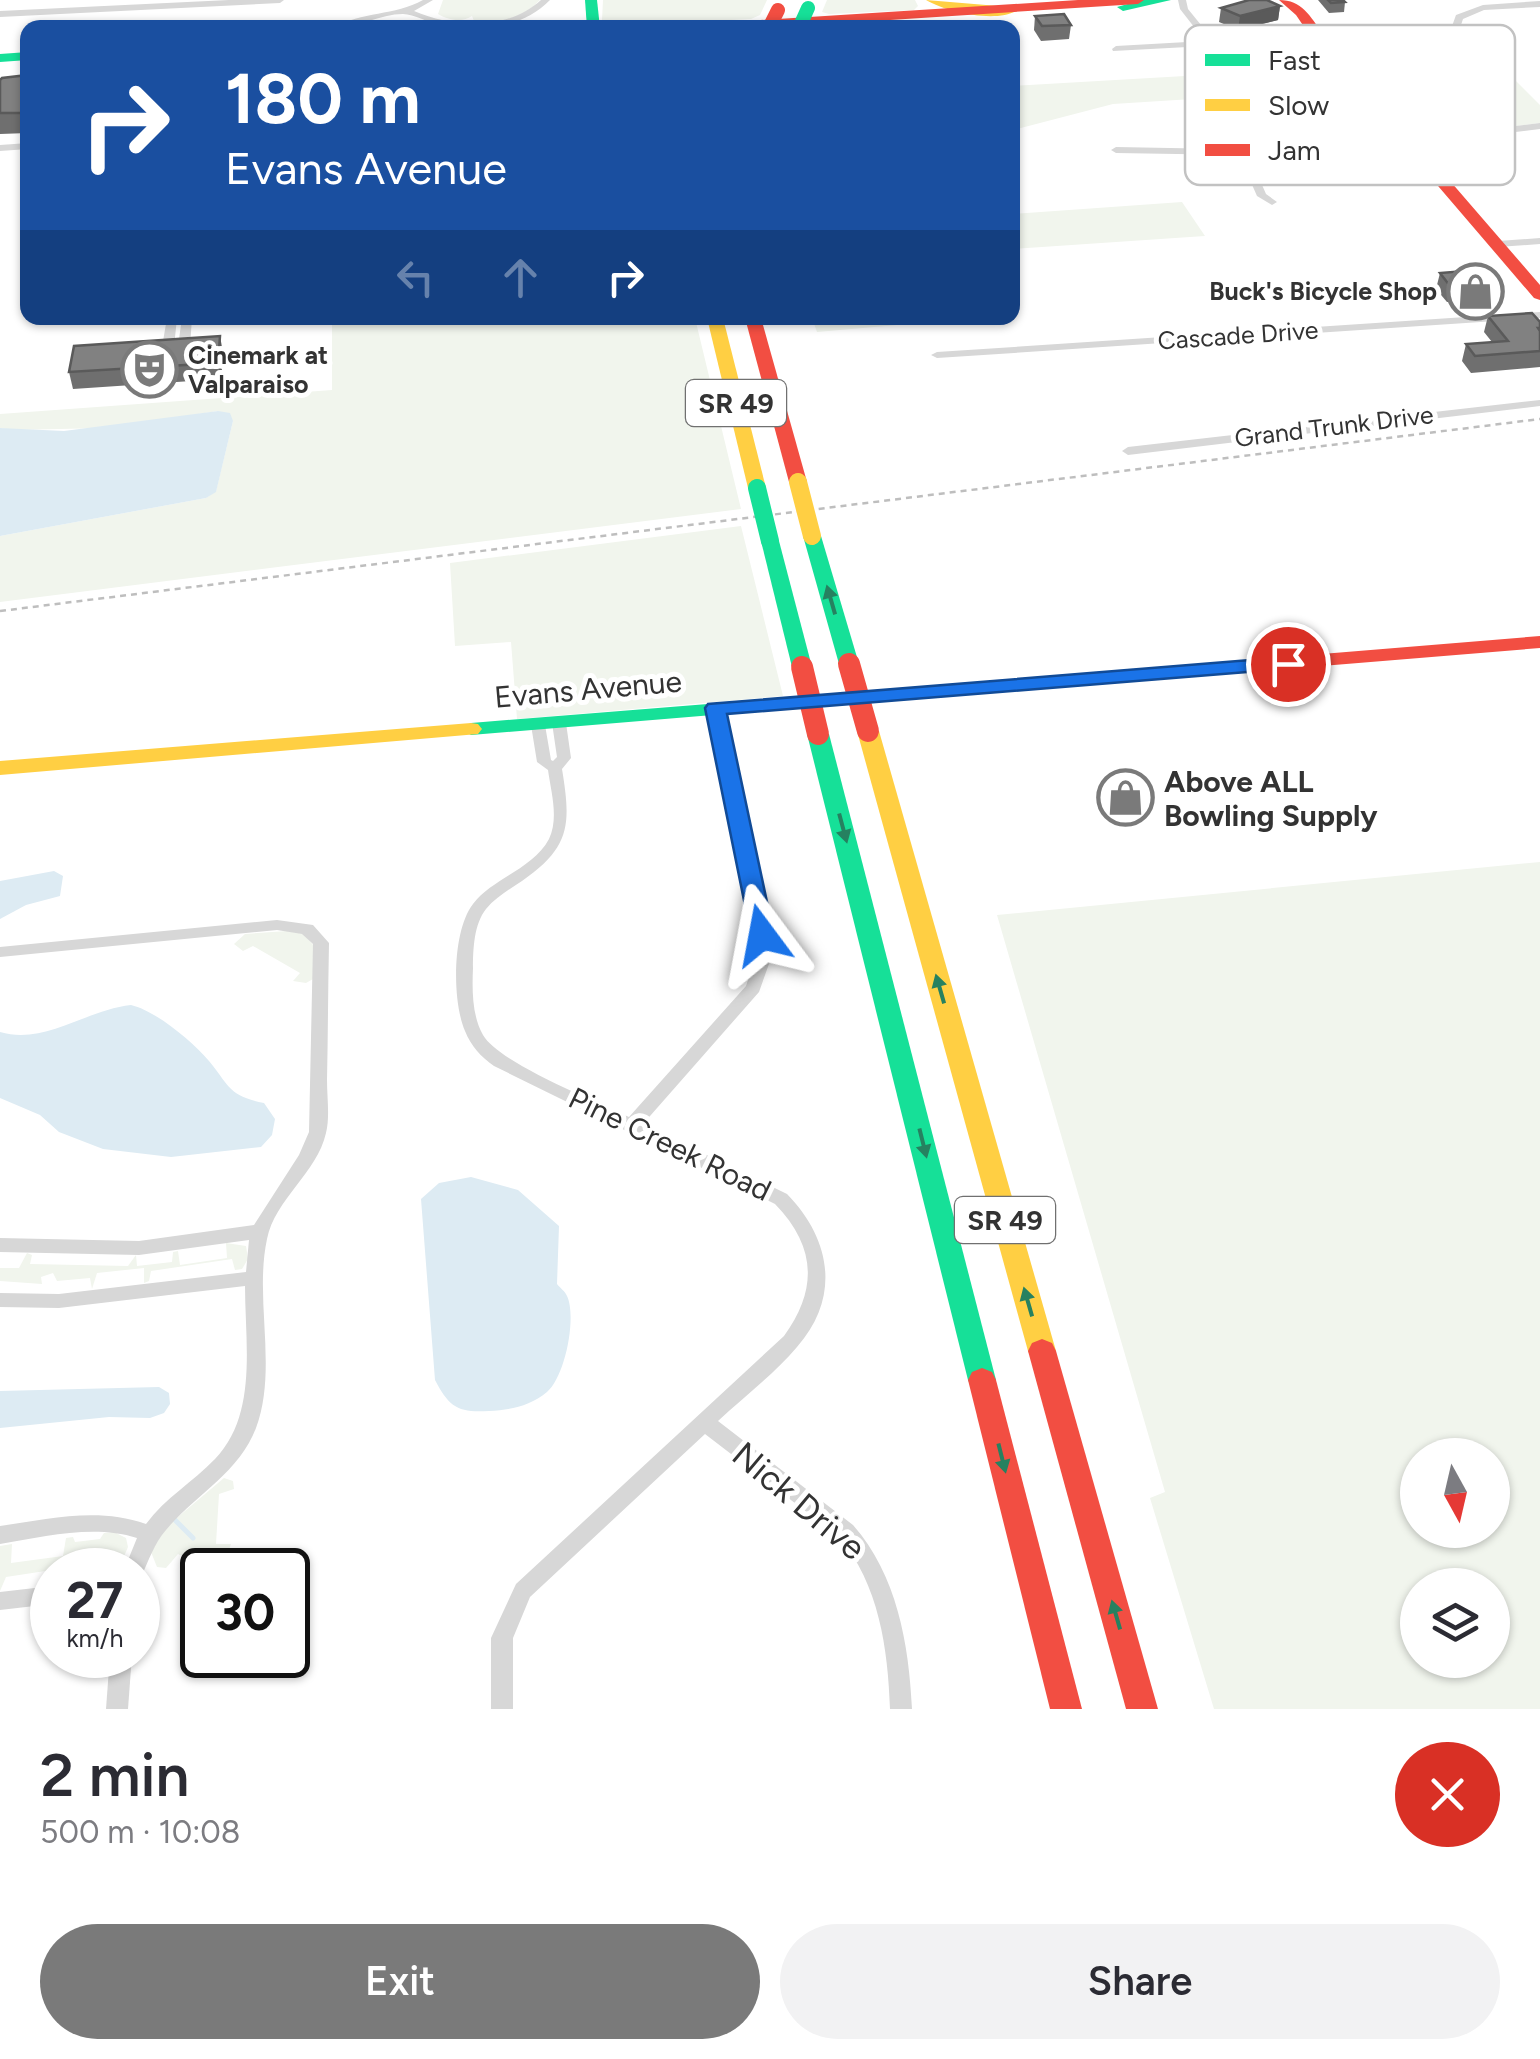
<!DOCTYPE html>
<html lang="en">
<head>
<meta charset="utf-8">
<style>
  :root { --surface:#fff; --page:#f2f2f3; --text:#2b2b33; --muted:#7c7c81; --accent:#7a7a7a }
  body { margin:0; font-family:Figtree,sans-serif; background:var(--page); color:var(--text); height:100vh; display:flex; flex-direction:column; font-size:38px; white-space:nowrap }
  * { box-sizing:border-box; margin:0 }
  p { font-size:32px; color:var(--muted) }
  .icon { flex:none; width:55px; height:55px; fill:none; stroke:currentColor; stroke-width:2; stroke-linecap:round; stroke-linejoin:round }
  .map { position:relative; height:1709px; overflow:hidden }
  .details { display:flex; flex-direction:column; background:var(--surface); flex:1 }
  .details>* { flex:none }
  .banner { position:absolute; left:20px; top:20px; width:1000px; height:305px; border-radius:20px; box-shadow:0 2px 8px #0004; background:#1a4fa0; color:#fff; overflow:hidden }
  .needle { width:65px; rotate:172deg }
  .controls { position:absolute; left:1400px; top:1438px; display:grid; gap:20px }
  .controls a { display:grid; place-items:center; width:110px; height:110px; border-radius:50%; background:var(--surface); box-shadow:0 2px 8px #0004; font-size:50px }
  .speed { position:absolute; left:30px; top:1548px; display:flex; gap:20px; font-size:50px; font-weight:700; text-align:center }
  .speed>* { display:grid; place-content:center; width:130px; height:130px; border-radius:50%; background:var(--surface); box-shadow:0 2px 8px #0004; line-height:1 }
  .speed small { font-size:25px; font-weight:400 }
  .speed .limit { border:5px solid #111; border-radius:15px; background:#fff; color:#111 }
  .pin { position:absolute; display:grid; place-items:center; width:85px; height:85px; color:#fff; margin:-42px; border:5px solid #fff; border-radius:50%; box-shadow:0 2px 10px #0007 }
  .me { position:absolute; width:110px; margin:-55px; rotate:347deg; stroke-linejoin:round; filter:drop-shadow(0 0 8px #0008) }
  .turn { display:flex; align-items:center; gap:35px; height:210px; padding:0 40px; font-size:45px }
  .turn .icon { width:130px; height:130px; stroke-width:2.5 }
  .turn b { display:block; font-size:70px; line-height:85px }
  .lanes { display:flex; align-items:center; height:95px; padding:0 40px; background:#0003; justify-content:center; gap:50px; direction:ltr }
  .lanes .off { opacity:.35 }
  .round { display:grid; place-items:center; flex:none; width:105px; height:105px; border-radius:52px; background:var(--page) }
  .head { display:flex; align-items:center; justify-content:space-between; height:170px; padding:0 40px }
  h1 { font-size:60px; font-weight:600; line-height:75px }
  .action { display:flex; gap:20px; margin-top:auto; padding:20px 40px }
  .action a { flex:1; height:115px; border-radius:60px; background:var(--accent); color:#fff; font-size:40px; font-weight:600; line-height:115px; text-align:center }
  .action a+a { background:var(--page); color:var(--text) }
  .map>svg:first-child { display:block }
  .green { fill:#f1f5ed; fill-rule:evenodd }
  .water { fill:#ddebf3 }
  .lines { fill:none; stroke-linecap:round; stroke-linejoin:round }
  .stream { stroke:#ddebf3; stroke-width:5 }
  .street { fill:#d7d7d7; fill-rule:evenodd }
  .fast { fill:#16e098; fill-rule:evenodd }
  .slow { fill:#ffcf43; fill-rule:evenodd }
  .jam { fill:#f24e42; fill-rule:evenodd }
  .rail { stroke:#bebebe; stroke-width:2.5; stroke-dasharray:6 5; stroke-linecap:butt }
  .fast-bridge-far1 { stroke:#16e098; stroke-width:14 }
  .fast-bridge { stroke:#16e098; stroke-width:18 }
  .slow-bridge { stroke:#ffcf43; stroke-width:18 }
  .jam-bridge-far1 { stroke:#f24e42; stroke-width:14 }
  .jam-bridge { stroke:#f24e42; stroke-width:22 }
  .wall { fill:#6f6f6f }
  .shaded-wall { fill:#5a5a5a }
  .building { fill:#818181; stroke:#5a5a5a; stroke-width:2.5 }
  .oneway { fill:#268160 }
  .route { fill:#1a73e8; stroke:#114b97; stroke-width:2.5 }
  .labels { text-anchor:middle; dominant-baseline:central; stroke-width:10; stroke-linejoin:round; paint-order:stroke }
  .far-poi-label { font-size:25px; font-weight:bold; fill:#333; stroke:#fff; text-anchor:end }
  .far-street-label { font-size:25px; fill:#333; stroke:#fff }
  .shield { fill:#fff; stroke:#707070; stroke-width:2.5 }
  .shield-label { font-size:28px; font-weight:bold; fill:#333 }
  .street-label { font-size:30px; fill:#333; stroke:#fff }
  .poi-label { font-size:30px; font-weight:bold; fill:#333; stroke:#fff; text-anchor:start }
  .near-street-label { font-size:35px; fill:#333; stroke:#fff }
  .key { fill:#fff; stroke:#c2c2c2; stroke-width:2.5 }
  .key-label { font-size:28px; fill:#333 }
</style>
</head>
<body>
<div class="map">
<svg width="1540" height="1709" viewBox="0 0 1540 1709">
  <rect width="100%" height="100%" fill="#fff"/>
  <g class="green">
    <path d="M443 0H540C522 19 500 23 474 21L472 16C462 23 448 20 438 14Z"/>
    <path d="M603 0H767L760 15 751 19 610 26 602 20Z"/>
    <path d="M827 0H915L918 6 914 10 829 14 822 12Z"/>
    <path d="M1494 59 1540 105V123L1424 137 1360 66Z"/>
    <path d="M1254 72 1272 94 1113 104 1013 130V86Z"/>
    <path d="M1182 202 1205 236 1013 249V214Z"/>
    <path d="M332 318H695L741 509 0 602V536L206 498 216 491 233 421 218 411 106 428 13 430 0 428V414L332 390Z"/>
    <path d="M812 318H966V319L817 332Z"/>
    <path d="M741 526 783 696 517 719 511 642 455 646 450 563Z"/>
    <path d="M1540 862V1709H1214L1150 1498 1165 1492 997 915ZM1418 1455H1492V1530H1418ZM1492 1585V1660H1418V1585Z"/>
    <path d="M287 931 304 934 314 946 313 979 306 983 293 981 300 973 253 946 243 951 234 944 245 934Z"/>
    <path d="M226 1243 246 1246 248 1259 242 1269 235 1270 232 1259 151 1271 149 1281 144 1283V1268L97 1273 92 1289 90 1278 57 1281 53 1273 41 1277 42 1284 0 1281V1268H19L27 1253 32 1255 30 1264 128 1266 136 1255 137 1266 172 1262 173 1252 178 1251 180 1265 227 1258Z"/>
    <path d="M224 1478 233 1481 234 1489 219 1494 216 1544H231L226 1558 213 1565 187 1568 189 1560 178 1554 166 1568 157 1567 151 1552 166 1527Z"/>
    <path d="M114 1532 126 1538 128 1547 118 1570H52L6 1577 0 1591V1546L12 1544 11 1563 63 1556 66 1538 73 1537 75 1542 100 1539 104 1533Z"/>
  </g>
  <g class="water">
    <path d="M218 411 230 413 233 421 216 492 206 498 0 536V428L64 431Z"/>
    <path d="M54 871 63 876 60 896 26 905 0 919V881Z"/>
    <path d="M131 1005C156 1011 192 1041 209 1061 229 1085 228 1096 264 1103L275 1119 272 1135 261 1147 171 1157 103 1149 59 1132 40 1115 0 1098V1032C45 1045 86 1010 131 1005Z"/>
    <path d="M471 1177 518 1190 559 1226 557 1284C560 1288 565 1291 567 1296 577 1317 565 1377 547 1392 530 1406 511 1410 489 1411 458 1413 449 1407 435 1380L421 1199 439 1183Z"/>
    <path d="M159 1387 169 1393 170 1404 164 1413 150 1418 109 1417 0 1428V1391Z"/>
  </g>
  <g class="lines">
    <path class="stream" d="M174 1519 193 1538"/>
    <g class="street">
      <path d="M229 0H284L280 3 0 17V11Z"/>
      <path d="M423 0H433L414 11C454 28 507 31 541 0H550C522 29 478 32 440 25 429 23 414 14 403 14 380 14 357 28 334 28 361 11 395 16 423 0Z"/>
      <path d="M1178 0H1186L1188 9 1214 41 1318 34 1322 37 1318 40 1113 51 1112 49 1116 46 1205 41 1180 9Z"/>
      <path d="M1540 1V7L1484 10 1463 19 1460 28 1487 47V51H1481L1451 29 1456 15 1483 5Z"/>
      <path d="M1213 100 1225 112 1233 149 1397 140 1540 123V129L1397 146 1249 155 1266 194 1277 202 1272 205 1257 196 1239 155 1116 153 1111 150 1116 147 1224 149 1215 112 1208 103Z"/>
      <path d="M28 143V149L0 151V145Z"/>
      <path d="M1540 238V244L1498 247 1493 244 1498 241Z"/>
      <path d="M1540 312V318L937 358 931 355 937 352Z"/>
      <path d="M167 318H177L174 347 168 350 162 347Z"/>
      <path d="M182 318H192L190 346 184 349 178 346Z"/>
      <path d="M1540 400V406L1128 455 1122 451 1128 447Z"/>
      <path d="M715 705 722 709 769 926 770 961 759 992 643 1124 787 1194C831 1239 841 1297 797 1347 774 1374 744 1397 718 1421L853 1525C897 1575 909 1644 912 1709H890C888 1649 879 1584 839 1537L705 1434 530 1597 513 1638V1709H491V1638L516 1584 784 1336C819 1288 815 1245 775 1204L494 1066C481 1057 471 1046 465 1031 452 1001 452 931 473 904 493 878 533 869 549 839 559 818 551 792 548 770L537 762 531 725 538 721 545 725 551 760 553 761 557 757 552 723 559 719 566 723 571 758 562 769C571 824 571 847 522 881 510 889 496 897 486 909 474 924 473 949 473 968 472 989 472 1016 483 1035 499 1063 596 1101 629 1117L746 986 754 961 753 926 708 709Z"/>
      <path d="M277 920 313 925 329 943C328 989 328 1034 327 1080 327 1097 330 1117 326 1133 317 1173 275 1199 267 1239 254 1300 278 1368 256 1428 239 1473 195 1495 166 1530 154 1544 149 1560 141 1577L138 1578V1570H124L137 1538C93 1524 44 1537 0 1544V1526C49 1519 98 1507 146 1524 165 1498 193 1482 215 1459 258 1414 245 1344 245 1286L59 1308 0 1307V1293L59 1294 246 1272 249 1240 139 1255 0 1252V1238L139 1241 254 1225 299 1155 309 1132 313 944 302 934 277 930 0 957V947Z"/>
      <path d="M52 1586V1604L0 1610V1592Z"/>
      <path d="M110 1655H132L128 1709H106Z"/>
    </g>
    <g class="fast">
      <path d="M585 0H597L600 28H587Z"/>
      <path d="M1142 0H1171L1123 11 1117 7Z"/>
      <path d="M28 52V60L0 62V54Z"/>
      <path d="M812 530 821 536 859 664 856 668 849 670 839 664 803 536Z"/>
      <path d="M770 535 779 541 812 667 809 671 802 673 792 667 761 541Z"/>
      <path d="M1068 675 1078 681 1075 685 471 735 460 729 471 723Z"/>
      <path d="M818 728 829 734 996 1380 992 1388 982 1392 972 1388 968 1380 807 734Z"/>
    </g>
    <g class="slow">
      <path d="M926 0 1010 7 1016 11C995 23 946 12 926 0Z"/>
      <path d="M707 318H723L766 488 763 492H751L748 488Z"/>
      <path d="M471 723 478 724 482 729 478 734 0 775V761Z"/>
      <path d="M868 725 879 731 1056 1351 1052 1359 1042 1363 1032 1359 1028 1351 857 731Z"/>
    </g>
    <g class="jam">
      <path d="M1078 0H1144L1138 4 766 28H691L697 24Z"/>
      <path d="M1279 0C1302 0 1310 16 1323 34L1540 285V300L1534 298 1313 40 1296 15Z"/>
      <path d="M745 318H761L807 482 804 486 798 487 789 482Z"/>
      <path d="M1540 636V648L1068 687 1058 681 1068 675Z"/>
      <path d="M1042 1339 1052 1343 1056 1351 1158 1709H1126L1028 1351 1032 1343Z"/>
      <path d="M982 1368 992 1372 996 1380 1082 1709H1050L968 1380 972 1372Z"/>
    </g>
    <path class="rail" d="M0 611 1540 419"/>
    <path class="fast-bridge-far1" d="M799 28 808 8"/>
    <path class="fast-bridge" d="M757 488 770 541"/>
    <path class="slow-bridge" d="M798 482 812 536"/>
    <path class="jam-bridge-far1" d="M769 28 778 10"/>
    <g class="jam-bridge">
      <path d="M849 664 868 731"/>
      <path d="M802 667 818 734"/>
    </g>
  </g>
  <g class="wall">
    <path d="M1318 0H1343L1345 2 1344 12 1329 13Z"/>
    <path d="M1280 6 1278 20 1238 30 1219 22 1221 8Z"/>
    <path d="M1035 16 1071 25 1069 39 1041 41 1034 30Z"/>
    <path d="M28 75V133L0 134V80Z"/>
    <path d="M1440 273 1476 285 1472 301 1447 302 1436 289Z"/>
    <path d="M1488 316 1540 322V367L1471 373 1462 361 1466 344 1492 342 1484 332Z"/>
    <path d="M223 353 221 379 73 389 69 372Z"/>
  </g>
  <g class="shaded-wall">
    <path d="M1280 6 1278 20 1238 30 1240 16Z"/>
    <path d="M28 99V129L24 113Z"/>
    <path d="M220 336 223 353 221 379 218 363Z"/>
  </g>
  <g class="building">
    <path d="M1249 0H1267L1280 6 1240 16 1221 8Z"/>
    <path d="M1328 0H1343L1345 2 1331 3Z"/>
    <path d="M1064 14 1071 25 1042 26 1035 16Z"/>
    <path d="M28 75V99L24 113H0V80L2 78Z"/>
    <path d="M1465 271 1476 285 1450 286 1440 273Z"/>
    <path d="M1532 313 1540 322V328H1538L1540 331V351L1475 356 1466 344 1508 341 1488 316Z"/>
    <path d="M220 336 218 363 69 372 74 346Z"/>
  </g>
  <defs><path id="oneway-solid" d="M-6-.8H1V-3.2L6.5 0L1 3.2V.8H-6Z" transform="scale(2.5)"/></defs>
  <g class="oneway">
    <use href="#oneway-solid" transform="translate(831 600) rotate(-106)"/>
    <use href="#oneway-solid" transform="translate(843 828) rotate(75)"/>
    <use href="#oneway-solid" transform="translate(940 989) rotate(-106)"/>
    <use href="#oneway-solid" transform="translate(923 1143) rotate(76)"/>
    <use href="#oneway-solid" transform="translate(1028 1302) rotate(-106)"/>
    <use href="#oneway-solid" transform="translate(1002 1458) rotate(76)"/>
    <use href="#oneway-solid" transform="translate(1116 1615) rotate(-106)"/>
  </g>
  <path class="route" d="M1288 657 1296 659 1299 664 1296 668 727 714 774 935 762 943 751 935 705 708 708 704Z"/>
  <defs>
    <symbol id="shop-ring" viewBox="-11 -11 22 22"><circle r="9.5" fill="#fff" stroke="#7a7a7a" stroke-width="1.5"/><path d="M-5-2.5h2.3a2.7 3.5 0 0 1 5.4 0H5L5.5 6h-11ZM-1.5-2.5h3a1.5 2.3 0 0 0-3 0Z" fill="#7a7a7a"/></symbol>
    <symbol id="theatre-ring" viewBox="-11 -11 22 22"><circle r="9.5" fill="#fff" stroke="#7a7a7a" stroke-width="1.5"/><path d="M-5-5.5Q0-4 5-5.5V0Q5 5 0 6Q-5 5-5 0ZM-3.3-2.5H-1v1.5H-3.3ZM1-2.5H3.3v1.5H1ZM-2.8 1Q0 5.5 2.8 1Z" fill="#7a7a7a"/></symbol>
  </defs>
  <g fill-rule="evenodd">
    <use href="#shop-ring" x="1444" y="260" width="63" height="63"/>
    <use href="#theatre-ring" x="118" y="338" width="63" height="63"/>
    <use href="#shop-ring" x="1094" y="766" width="63" height="63"/>
  </g>
  <g class="labels">
    <g class="far-poi-label">
      <text x="1437" y="291">Buck's Bicycle Shop</text>
      <text x="188" y="355" text-anchor="start">Cinemark at<tspan x="188" dy="29">Valparaiso</tspan></text>
    </g>
    <g class="far-street-label">
      <text transform="translate(1238 335) rotate(-4)">Cascade Drive</text>
      <text transform="translate(1334 426) rotate(-7)">Grand Trunk Drive</text>
    </g>
    <g class="shield">
      <rect x="686" y="380" width="100" height="46" rx="8"/>
      <rect x="955" y="1197" width="100" height="46" rx="8"/>
    </g>
    <g class="shield-label">
      <text x="736" y="403">SR 49</text>
      <text x="1005" y="1220">SR 49</text>
    </g>
    <g class="street-label">
      <text transform="translate(588 689) rotate(-5)">Evans Avenue</text>
      <text transform="translate(670 1144) rotate(26)">Pine Creek Road</text>
    </g>
    <g class="poi-label">
      <text x="1164" y="781">Above ALL<tspan x="1164" dy="34">Bowling Supply</tspan></text>
    </g>
    <g class="near-street-label">
      <text transform="translate(799 1501) rotate(40)">Nick Drive</text>
    </g>
  </g>
  <rect x="1185" y="25" width="330" height="160" rx="15" class="key"/>
  <rect x="1205" y="54" width="45" height="12" fill="#16e098"/>
  <rect x="1205" y="99" width="45" height="12" fill="#ffcf43"/>
  <rect x="1205" y="144" width="45" height="12" fill="#f24e42"/>
  <g class="key-label">
    <text x="1268" y="70">Fast</text>
    <text x="1268" y="115">Slow</text>
    <text x="1268" y="160">Jam</text>
  </g>
</svg>
<div class="controls">
<a><svg class="needle" viewBox="-14 -14 28 28"><path d="M0-13l5 13h-10z" fill="#e53935"/><path d="M0 13l5-13h-10z" fill="#7c7c81"/></svg></a>
<a><svg class="icon" aria-label="layers" viewBox="0 0 24 24"><path d="M12 4l9 5-9 5-9-5zM3 14l9 5 9-5"/></svg></a>
</div>
<div class="speed"><div>27<small>km/h</small></div><div class="limit">30</div></div>
<div class="pin" style="left:1288px;top:664px;background:#d93025"><svg class="icon" aria-label="arrive" viewBox="0 0 24 24"><path d="M6 21V4h12l-3 4 3 4H6"/></svg></div>
<svg class="me" style="left:762px;top:935px" viewBox="-20 -20 40 40"><path d="M0-17L14 15 0 8-14 15z" fill="#1a73e8" stroke="#fff" stroke-width="4"/></svg>
<div class="banner">
<div class="turn"><svg class="icon" aria-label="right" viewBox="0 0 24 24"><path d="M7 20v-9h11M14 6l5 5-5 5"/></svg><div><b>180 m</b>Evans Avenue</div></div>
<div class="lanes"><svg class="icon off" aria-label="left" viewBox="0 0 24 24"><path d="M17 20v-9H6M10 6l-5 5 5 5"/></svg><svg class="icon off" aria-label="ahead" viewBox="0 0 24 24"><path d="M12 20V5M6 11l6-6 6 6"/></svg><svg class="icon" aria-label="right" viewBox="0 0 24 24"><path d="M7 20v-9h11M14 6l5 5-5 5"/></svg></div>
</div>
</div>
<section class="details">
<div class="head"><div><h1>2 min</h1><p>500 m · 10:08</p></div><a class="round" style="background:#d93025;color:#fff"><svg class="icon" aria-label="close" viewBox="0 0 24 24"><path d="M6 6l12 12M18 6L6 18"/></svg></a></div>
<div class="action"><a>Exit</a><a>Share</a></div>
</section>
</body>
</html>
